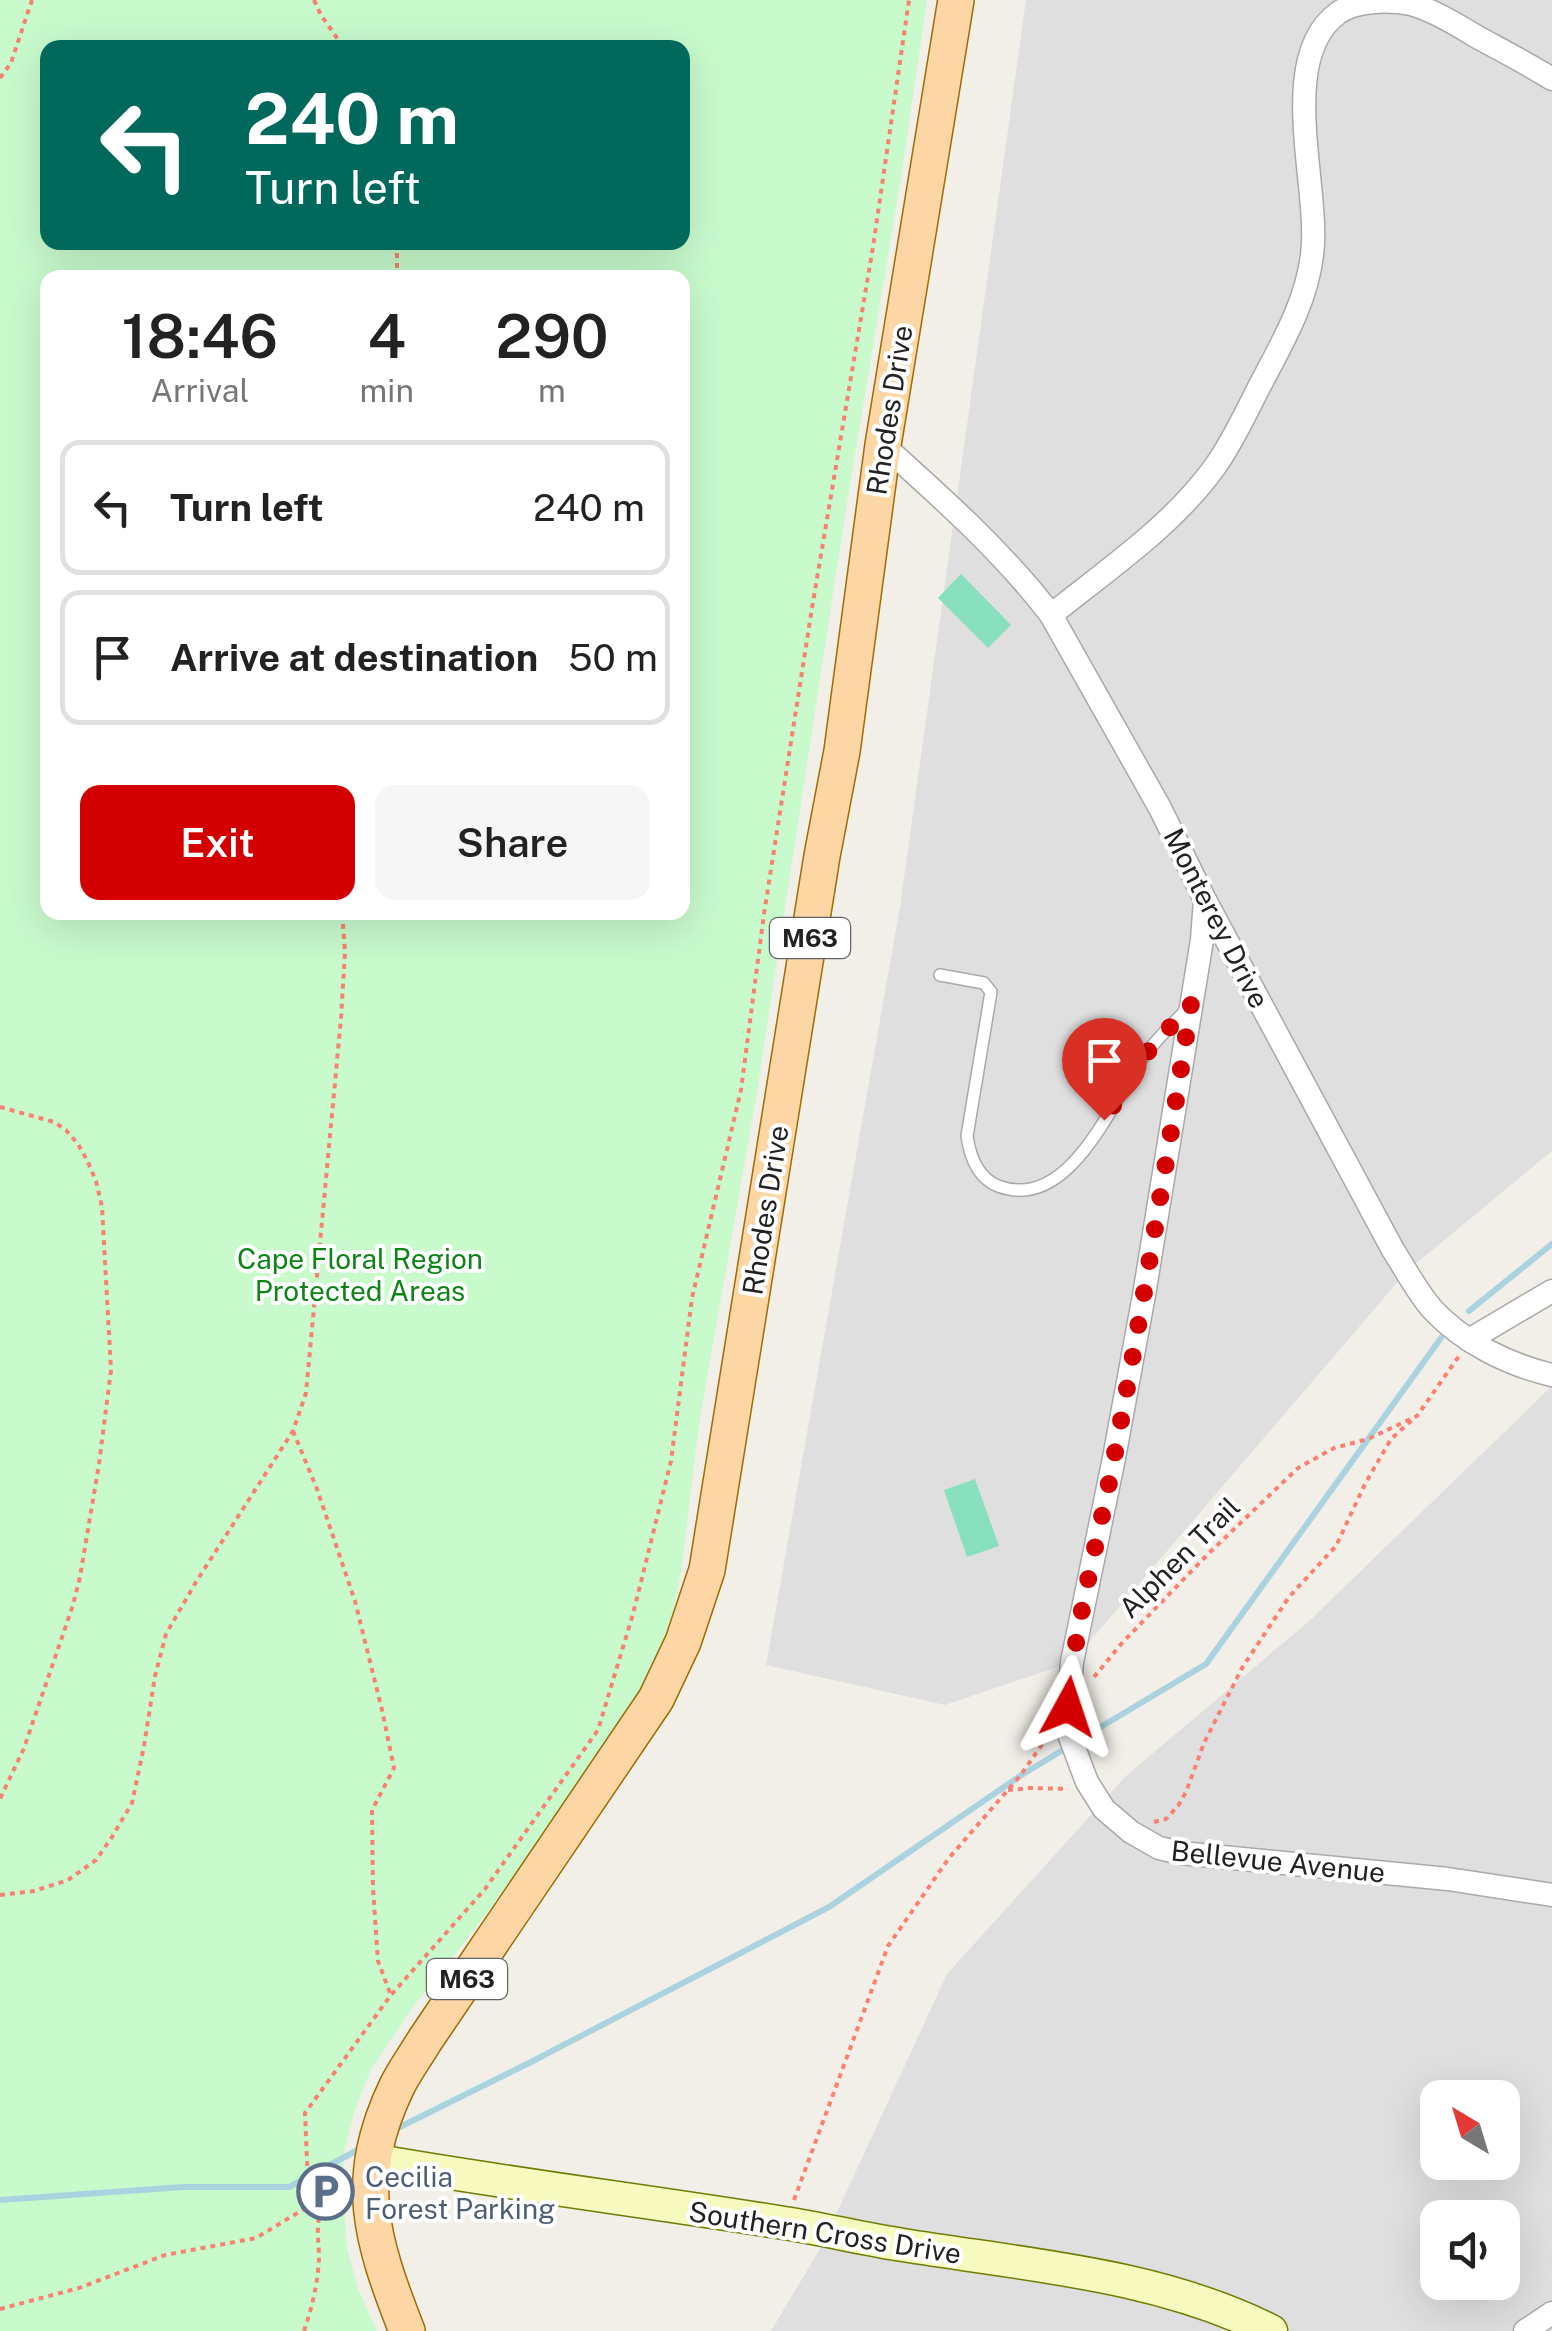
<!DOCTYPE html>
<html lang="en">
<head>
<meta charset="utf-8">
<style>
  :root { --surface:#fff; --page:#f6f6f6; --text:#222; --muted:#767676; --line:#e0e0e0; --accent:#d40000 }
  body { margin:0; font-family:"Public Sans",sans-serif; background:var(--page); color:var(--text); height:100vh; display:flex; flex-direction:column; font-size:38px; white-space:nowrap }
  * { box-sizing:border-box; margin:0 }
  p { font-size:32px; color:var(--muted) }
  .icon { flex:none; width:55px; height:55px; fill:none; stroke:currentColor; stroke-width:2; stroke-linecap:round; stroke-linejoin:round }
  .map { position:relative; flex:1; overflow:hidden }
  .details { position:absolute; left:40px; top:270px; width:650px; height:650px; display:flex; flex-direction:column; background:var(--surface); border-radius:20px; box-shadow:0 10px 40px #0002 }
  .details>* { flex:none }
  .top-card { position:absolute; left:40px; top:40px; width:650px; height:210px; border-radius:20px; box-shadow:0 10px 40px #0002; background:#00695c; color:#fff; overflow:hidden }
  .needle { width:65px; rotate:322deg }
  .fabs { position:absolute; left:1420px; top:2080px; display:grid; gap:20px }
  .fabs a { display:grid; place-items:center; width:100px; height:100px; border-radius:20px; background:var(--surface); box-shadow:0 10px 40px #0002; font-size:50px }
  .pin { position:absolute; display:grid; place-items:center; width:85px; height:85px; color:#fff; margin:-102px -42px; border-radius:50% 50% 50% 0; rotate:-45deg; box-shadow:0 0 10px #0007 }
  .pin .icon { rotate:45deg }
  .me { position:absolute; width:110px; margin:-55px; rotate:5deg; stroke-linejoin:round; filter:drop-shadow(0 0 8px #0008) }
  .turn { display:flex; align-items:center; gap:35px; height:210px; padding:0 40px; font-size:45px }
  .turn .icon { width:130px; height:130px; stroke-width:2.5 }
  .turn b { display:block; font-size:70px; line-height:85px }
  .eta { display:flex; justify-content:space-evenly; align-items:center; height:170px; text-align:center }
  .eta b { font-size:60px; font-weight:600; line-height:70px }
  .cta { display:flex; gap:20px; margin-top:auto; padding:20px 40px }
  .cta a { flex:1; height:115px; border-radius:20px; background:var(--accent); color:#fff; font-size:40px; font-weight:600; line-height:115px; text-align:center }
  .cta a+a { background:var(--page); color:var(--text) }
  ul { padding:0; list-style:none }
  li { display:flex; align-items:center; gap:30px; height:135px; margin:0 20px 15px; padding:0 20px; border:5px solid var(--line); border-radius:20px }
  li div { flex:1 }
  li b { display:block; font-size:38px }
  li em { font-style:normal }
  .map>svg:first-child { display:block }
  .residential { fill:#e0dfdf; fill-rule:evenodd }
  .park { fill:#c8facc; fill-rule:evenodd }
  .pitch { fill:#88e0be }
  .lines { fill:none; stroke-linecap:round; stroke-linejoin:round }
  .stream { stroke:#aad3df; stroke-width:6 }
  .lane-casing { stroke:#a9a9a9; stroke-width:14 }
  .street-casing { stroke:#a9a9a9; stroke-width:25 }
  .secondary-casing { stroke:#707d05; stroke-width:35 }
  .primary-casing { stroke:#a06b00; stroke-width:38 }
  .path { stroke:#fa8072; stroke-width:4; stroke-dasharray:5 5; stroke-linecap:butt }
  .lane { stroke:#fff; stroke-width:11 }
  .street { stroke:#fff; stroke-width:22 }
  .secondary { stroke:#f7fabf; stroke-width:32 }
  .primary { stroke:#fcd6a4; stroke-width:35 }
  .route { stroke:#d40000; stroke-width:18; stroke-dasharray:0 32.4 }
  .labels { text-anchor:middle; dominant-baseline:central; stroke-width:8; stroke-linejoin:round; paint-order:stroke }
  .shield { fill:#fff; stroke:#646464; stroke-width:2.5 }
  .shield-label { font-size:25px; font-weight:bold; fill:#222 }
  .street-label { font-size:28px; fill:#222; stroke:#fff }
  .park-label { font-size:28px; fill:#0c8416; stroke:#fff }
  .service-label { font-size:28px; fill:#4e5e75; stroke:#fff; text-anchor:start }
</style>
</head>
<body>
<div class="map">
<svg width="1552" height="2331" viewBox="0 0 1552 2331">
  <rect width="100%" height="100%" fill="#f2efe9"/>
  <g class="residential">
    <path d="M1026 0H1552V1151L1407 1271 1072 1662 945 1705 766 1665 900 907Z"/>
    <path d="M1552 1386V2331H771L820 2249 947 1974 1127 1775 1308 1622ZM1438 2098H1502V2162H1438ZM1438 2218H1502V2282H1438Z"/>
  </g>
  <path class="park" d="M0 0H927L901 178 846 509 756 1098 699 1424 681 1572 668 1638 642 1703 468 1938 415 2004 370 2071 354 2113 344 2152 343 2193 347 2248 358 2289 377 2331H0ZM48 48H682V242H48ZM48 278H682V912H48Z"/>
  <g class="pitch">
    <path d="M961 574 1011 625 988 648 938 598Z"/>
    <path d="M975 1479 999 1546 967 1557 944 1490Z"/>
  </g>
  <g class="lines">
    <g class="stream">
      <path d="M1469 1311 1552 1244"/>
      <path d="M1084 1737 1206 1664 1441 1338"/>
      <path d="M396 2129 529 2063 829 1907 1020 1776 1061 1751"/>
      <path d="M0 2200 183 2187H289L363 2147"/>
    </g>
    <defs>
      <path id="lane" d="M940 975 984 983 991 992 967 1136C970 1157 978 1178 998 1186 1069 1213 1111 1103 1142 1059 1155 1040 1173 1024 1188 1008"/>
      <g id="street">
        <path d="M883 445C942 498 1003 552 1051 615L1160 808 1205 900 1393 1250C1406 1270 1417 1292 1433 1310 1464 1343 1509 1365 1552 1375"/>
        <path d="M1051 615C1108 569 1171 527 1214 468 1235 439 1249 405 1266 374 1286 336 1307 298 1312 255 1321 189 1275 59 1338 13 1357 0 1389 0 1411 4 1435 11 1457 25 1479 38 1503 51 1528 64 1552 79"/>
        <path d="M1205 900 1202 940 1144 1295 1114 1458 1072 1662 1068 1707 1070 1737 1087 1782 1104 1809 1131 1832 1159 1848 1181 1853 1448 1879 1552 1895"/>
        <path d="M1469 1340 1552 1291"/>
        <path d="M1525 2331 1552 2313"/>
      </g>
      <path id="secondary" d="M372 2160C509 2184 647 2201 784 2223 824 2229 863 2239 903 2245 1026 2265 1158 2274 1271 2331"/>
      <path id="primary" d="M407 2331C371 2239 352 2180 397 2086 405 2070 416 2055 425 2040L656 1699 683 1642 707 1570 822 856 842 751 883 445 956 0"/>
    </defs>
    <use href="#lane" class="lane-casing"/>
    <use href="#street" class="street-casing"/>
    <use href="#secondary" class="secondary-casing"/>
    <use href="#primary" class="primary-casing"/>
    <g class="path">
      <path d="M314 0 321 15 344 48"/>
      <path d="M0 78 11 63 32 0"/>
      <path d="M397 278V242"/>
      <path d="M0 1107 54 1122 66 1130 78 1144 87 1160 96 1181 102 1207 111 1370 99 1464 80 1577 73 1605 24 1748 0 1799"/>
      <path d="M293 1431 317 1489 355 1601 382 1710 394 1768 372 1810 373 1889 378 1961 390 1993"/>
      <path d="M1094 1677 1122 1643 1208 1554 1298 1468 1334 1448 1368 1439 1417 1416 1459 1356"/>
      <path d="M1008 1790 1031 1788 1068 1789"/>
      <path d="M1154 1822 1166 1819 1178 1806 1186 1792 1204 1743 1242 1668 1289 1597 1336 1546 1365 1484 1391 1439 1412 1420"/>
      <path d="M0 1895 34 1891 68 1880 96 1860 112 1837 132 1803 144 1746 155 1676 166 1634 196 1582 293 1431 306 1393 341 1018 345 952 342 912"/>
      <path d="M794 2200 888 1946 949 1858 1020 1776 1048 1736"/>
      <path d="M309 2206 305 2113 391 1995 485 1889 598 1730 633 1614 671 1461 692 1298 741 1090 764 914 812 608 873 247 909 0"/>
      <path d="M0 2309 79 2288 165 2255 256 2238 309 2206 323 2207 343 2198"/>
      <path d="M304 2331C312 2308 318 2282 319 2258 319 2241 315 2224 322 2208"/>
    </g>
    <use href="#lane" class="lane"/>
    <use href="#street" class="street"/>
    <use href="#secondary" class="secondary"/>
    <use href="#primary" class="primary"/>
  </g>
  <g class="lines">
    <path class="route" d="M1068 1707C1075 1621 1099 1538 1115 1453 1143 1304 1168 1155 1191 1004L1144 1056 1104 1120"/>
  </g>
  <defs>
    <symbol id="parking-ring" viewBox="-11 -11 22 22"><circle r="9.5" fill="#fff" stroke="#5c6f8a" stroke-width="1.5"/><path d="M-3.5-5.5H1a3.5 3.5 0 0 1 0 7H-1V5.5H-3.5ZM-1-3.4V-.6H.8a1.4 1.4 0 0 0 0-2.8Z" fill="#5c6f8a"/></symbol>
  </defs>
  <g fill-rule="evenodd">
    <use href="#parking-ring" x="294" y="2160" width="63" height="63"/>
  </g>
  <g class="labels">
    <g class="shield">
      <rect x="770" y="918" width="80" height="40" rx="8"/>
      <rect x="427" y="1959" width="80" height="40" rx="8"/>
    </g>
    <g class="shield-label">
      <text x="810" y="938">M63</text>
      <text x="467" y="1979">M63</text>
    </g>
    <g class="street-label">
      <text transform="translate(889 410) rotate(-81)">Rhodes Drive</text>
      <text transform="translate(1217 918) rotate(63)">Monterey Drive</text>
      <text transform="translate(765 1210) rotate(-81)">Rhodes Drive</text>
      <text transform="translate(1179 1557) rotate(-45)">Alphen Trail</text>
      <text transform="translate(1278 1861) rotate(6)">Bellevue Avenue</text>
      <text transform="translate(825 2232) rotate(9)">Southern Cross Drive</text>
    </g>
    <g class="park-label">
      <text x="360" y="1258">Cape Floral Region<tspan x="360" dy="32">Protected Areas</tspan></text>
    </g>
    <g class="service-label">
      <text x="365" y="2176">Cecilia<tspan x="365" dy="32">Forest Parking</tspan></text>
    </g>
  </g>
</svg>
<div class="fabs">
<a><svg class="needle" viewBox="-14 -14 28 28"><path d="M0-13l5 13h-10z" fill="#e53935"/><path d="M0 13l5-13h-10z" fill="#767676"/></svg></a>
<a><svg class="icon" aria-label="sound" viewBox="0 0 24 24"><path d="M4 9h4l5-4v14l-5-4H4zM17 9q2 3 0 6"/></svg></a>
</div>
<div class="pin" style="left:1104px;top:1120px;background:#d93025"><svg class="icon" aria-label="arrive" viewBox="0 0 24 24"><path d="M6 21V4h12l-3 4 3 4H6"/></svg></div>
<svg class="me" style="left:1068px;top:1707px" viewBox="-20 -20 40 40"><path d="M0-17L14 15 0 8-14 15z" fill="#d40000" stroke="#fff" stroke-width="4"/></svg>
<div class="top-card">
<div class="turn"><svg class="icon" aria-label="left" viewBox="0 0 24 24"><path d="M17 20v-9H6M10 6l-5 5 5 5"/></svg><div><b>240 m</b>Turn left</div></div>
</div>
<section class="details">
<div class="eta">
<div><b>18:46</b><p>Arrival</p></div>
<div><b>4</b><p>min</p></div>
<div><b>290</b><p>m</p></div>
</div>
<ul>
<li><svg class="icon" aria-label="left" viewBox="0 0 24 24"><path d="M17 20v-9H6M10 6l-5 5 5 5"/></svg><div><b>Turn left</b></div><em>240 m</em></li>
<li><svg class="icon" aria-label="arrive" viewBox="0 0 24 24"><path d="M6 21V4h12l-3 4 3 4H6"/></svg><div><b>Arrive at destination</b></div><em>50 m</em></li>
</ul>
<div class="cta"><a>Exit</a><a>Share</a></div>
</section>
</div>
</body>
</html>
